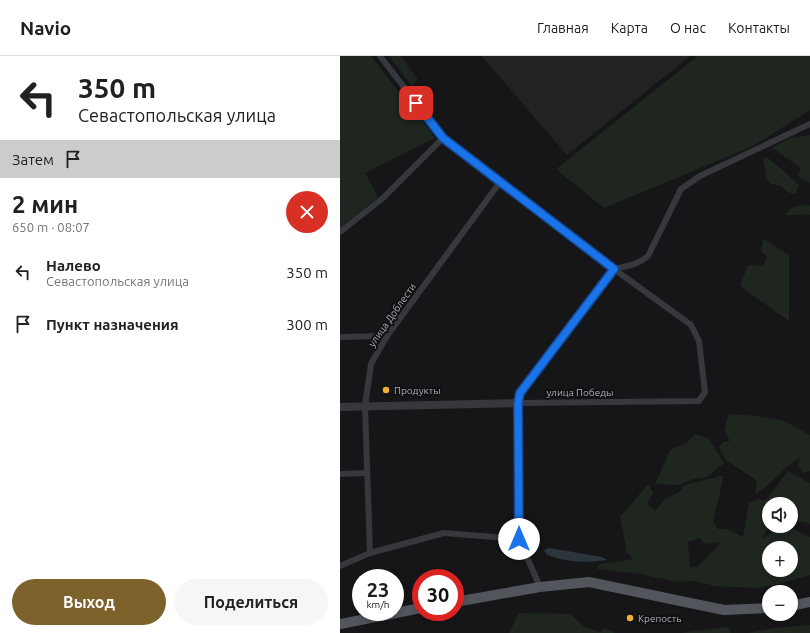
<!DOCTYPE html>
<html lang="ru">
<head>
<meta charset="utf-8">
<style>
  :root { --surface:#fff; --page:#f6f6f6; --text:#202124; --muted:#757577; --line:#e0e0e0; --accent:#7e622b }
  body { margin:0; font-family:Ubuntu,sans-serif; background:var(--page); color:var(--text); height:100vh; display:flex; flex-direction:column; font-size:15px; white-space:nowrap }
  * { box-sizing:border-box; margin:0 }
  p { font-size:13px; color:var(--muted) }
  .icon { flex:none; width:22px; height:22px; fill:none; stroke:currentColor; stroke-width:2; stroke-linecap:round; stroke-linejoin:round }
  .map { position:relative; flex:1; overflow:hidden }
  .details { display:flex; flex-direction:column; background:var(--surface); width:340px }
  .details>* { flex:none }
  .top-card { background:#fff; color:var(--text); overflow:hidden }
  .fabs { position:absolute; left:422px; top:441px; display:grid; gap:8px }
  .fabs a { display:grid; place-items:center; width:36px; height:36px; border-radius:50%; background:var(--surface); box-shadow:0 2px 6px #0003; font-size:20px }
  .speed { position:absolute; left:12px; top:513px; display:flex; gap:8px; font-size:20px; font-weight:700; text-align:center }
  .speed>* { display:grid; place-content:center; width:52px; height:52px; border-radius:50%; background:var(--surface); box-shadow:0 2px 6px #0003; line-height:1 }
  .speed small { font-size:10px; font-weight:400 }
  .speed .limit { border:6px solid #d22; background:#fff; color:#111 }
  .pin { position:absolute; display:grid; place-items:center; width:34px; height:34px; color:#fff; margin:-17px; border-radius:8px; box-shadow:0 2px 6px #0006 }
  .me { position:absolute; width:44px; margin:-22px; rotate:0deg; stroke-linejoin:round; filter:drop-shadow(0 0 3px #0008) }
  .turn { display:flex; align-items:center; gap:14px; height:84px; padding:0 12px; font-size:18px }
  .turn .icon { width:52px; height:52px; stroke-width:2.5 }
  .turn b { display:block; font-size:28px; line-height:34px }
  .then { display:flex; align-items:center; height:38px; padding:0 12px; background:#0003; gap:8px; font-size:15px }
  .round { display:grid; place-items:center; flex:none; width:42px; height:42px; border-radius:21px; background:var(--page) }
  .overview { display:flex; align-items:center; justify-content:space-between; height:68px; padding:0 12px }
  h1 { font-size:24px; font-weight:600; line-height:30px }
  .cta { display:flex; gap:8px; margin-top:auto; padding:8px 12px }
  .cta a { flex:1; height:46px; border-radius:24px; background:var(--accent); color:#fff; font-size:16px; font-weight:600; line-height:46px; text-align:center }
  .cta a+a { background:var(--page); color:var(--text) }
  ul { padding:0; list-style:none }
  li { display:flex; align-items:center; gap:12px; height:52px; padding:0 12px }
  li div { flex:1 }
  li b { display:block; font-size:15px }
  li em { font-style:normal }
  header { display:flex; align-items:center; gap:24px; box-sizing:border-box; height:56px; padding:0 20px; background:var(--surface); border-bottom:1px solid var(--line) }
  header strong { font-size:19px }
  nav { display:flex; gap:22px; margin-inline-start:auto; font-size:14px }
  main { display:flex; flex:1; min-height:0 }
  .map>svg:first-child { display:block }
  .built { fill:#222225 }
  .green { fill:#1e261f; fill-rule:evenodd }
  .water { fill:#2c353c }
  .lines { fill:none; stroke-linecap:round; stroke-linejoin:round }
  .minor { stroke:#37383d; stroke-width:6 }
  .tertiary { stroke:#37383d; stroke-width:8 }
  .primary { stroke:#53555c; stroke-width:10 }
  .route-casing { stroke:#114b97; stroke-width:10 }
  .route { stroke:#1a73e8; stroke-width:7 }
  .poi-dot { fill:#f2b134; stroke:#111113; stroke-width:1.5 }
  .labels { text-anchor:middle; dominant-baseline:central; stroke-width:4; stroke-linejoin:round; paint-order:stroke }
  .street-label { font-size:10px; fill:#a8adb8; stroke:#111113 }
  .poi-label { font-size:10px; fill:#a8adb8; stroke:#111113; text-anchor:start }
</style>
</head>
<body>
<header>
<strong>Navio</strong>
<nav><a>Главная</a><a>Карта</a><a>О нас</a><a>Контакты</a></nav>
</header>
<main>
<section class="details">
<div class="top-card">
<div class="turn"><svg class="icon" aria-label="left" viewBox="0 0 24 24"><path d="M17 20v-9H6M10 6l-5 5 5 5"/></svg><div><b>350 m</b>Севастопольская улица</div></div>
<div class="then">Затем<svg class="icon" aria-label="arrive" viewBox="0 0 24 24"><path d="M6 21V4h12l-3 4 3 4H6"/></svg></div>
</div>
<div class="overview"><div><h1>2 мин</h1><p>650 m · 08:07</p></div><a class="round" style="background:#d93025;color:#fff"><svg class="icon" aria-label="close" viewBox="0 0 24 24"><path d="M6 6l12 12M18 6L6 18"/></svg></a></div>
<ul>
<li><svg class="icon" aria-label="left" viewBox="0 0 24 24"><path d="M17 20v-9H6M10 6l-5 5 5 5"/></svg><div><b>Налево</b><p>Севастопольская улица</p></div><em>350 m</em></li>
<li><svg class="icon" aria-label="arrive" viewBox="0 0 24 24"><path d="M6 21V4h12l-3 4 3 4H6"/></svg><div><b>Пункт назначения</b></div><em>300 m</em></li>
</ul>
<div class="cta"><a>Выход</a><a>Поделиться</a></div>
</section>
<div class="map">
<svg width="470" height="577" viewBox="0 0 470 577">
  <rect width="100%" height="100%" fill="#161618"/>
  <path class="built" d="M142 0H350L227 99Z"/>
  <g class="green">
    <path d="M0 0H31L95 82 25 117 38 141 0 172Z"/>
    <path d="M49 0H61L78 24 72 30Z"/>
    <path d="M358 0H470V54L413 90 264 152 216 113Z"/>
    <path d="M470 79V127L458 120 461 112 432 92 450 82Z"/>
    <path d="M427 101 455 125 459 130 455 138 447 136 441 130 431 128 427 123 423 103Z"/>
    <path d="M468 149 470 150V159C462 157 453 160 445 159 451 149 458 150 468 149Z"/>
    <path d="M423 183 449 199V265L400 230 408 209 423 210 427 201 421 195Z"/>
    <path d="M389 358 416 360 444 365 470 379V415L464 417 458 409 460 401C443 411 433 429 415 438L417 425 385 403 379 391 383 386 390 385 384 374Z"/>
    <path d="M356 378 368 382 384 407 367 421 350 424 339 429 315 428 330 394 345 388Z"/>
    <path d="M448 415 470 427V469L468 467 451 464V448H429V470H430L422 483 442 470H446L470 481V519L443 527 418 532 375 530 355 525 338 526 299 518 257 513 260 508 294 503 287 497 280 461 308 428 313 437 307 448 315 455 325 443 338 437 345 429 384 419 373 466 378 473H387L403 481 409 447 419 443 426 444ZM360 482 364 488 382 486 358 510 350 512 348 486ZM429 492H451V514H429Z"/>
    <path d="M179 557 230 558 245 571 260 576 265 572 275 577H169Z"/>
    <path d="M470 569V577H408L434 572Z"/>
    <path d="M387 571 391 577H342L353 575Z"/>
  </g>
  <path class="water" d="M209 492 262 501 267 504C247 507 225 507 206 498L204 494Z"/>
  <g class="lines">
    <g class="minor">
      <path d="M40 0 103 82 274 213 351 269 359 285 365 336 359 345 178 347"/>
      <path d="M0 176 43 142 103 82"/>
      <path d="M0 281 47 280"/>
      <path d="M0 418 27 417"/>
      <path d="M30 497 25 350 31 308 47 280 160 126"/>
      <path d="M0 510 30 497 104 477 179 483"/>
      <path d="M200 531 179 483 178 347 180 337 274 213C286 210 298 209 308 200L341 133 360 120 470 68"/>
    </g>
    <path class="tertiary" d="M0 351 178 347"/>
    <g class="primary">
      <path d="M115 546 200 531 249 526 384 554 429 552"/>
      <path d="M451 550 470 546"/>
      <path d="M0 568 81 552"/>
    </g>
  </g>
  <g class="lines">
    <defs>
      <path id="route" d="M76 47 103 82 274 213 180 337 178 347 179 483"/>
    </defs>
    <use href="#route" class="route-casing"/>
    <use href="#route" class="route"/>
  </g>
  <g class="poi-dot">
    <circle cx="46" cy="334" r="4"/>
    <circle cx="290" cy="562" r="4"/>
  </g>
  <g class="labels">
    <g class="street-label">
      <text transform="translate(52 259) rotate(-55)">улица Доблести</text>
      <text x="240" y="336">улица Победы</text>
    </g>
    <g class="poi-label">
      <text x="54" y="334">Продукты</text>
      <text x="298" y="562">Крепость</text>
    </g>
  </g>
</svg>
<div class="fabs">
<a><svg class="icon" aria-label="sound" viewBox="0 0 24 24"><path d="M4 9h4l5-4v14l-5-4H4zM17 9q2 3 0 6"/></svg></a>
<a>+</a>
<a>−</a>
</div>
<div class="speed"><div>23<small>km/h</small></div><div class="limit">30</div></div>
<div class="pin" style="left:76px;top:47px;background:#d93025"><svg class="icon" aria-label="arrive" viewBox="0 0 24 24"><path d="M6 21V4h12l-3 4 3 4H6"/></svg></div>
<svg class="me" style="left:179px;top:483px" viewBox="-20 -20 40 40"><circle r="19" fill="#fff"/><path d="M0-13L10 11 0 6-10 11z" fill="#1a73e8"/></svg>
</div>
</main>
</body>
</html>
